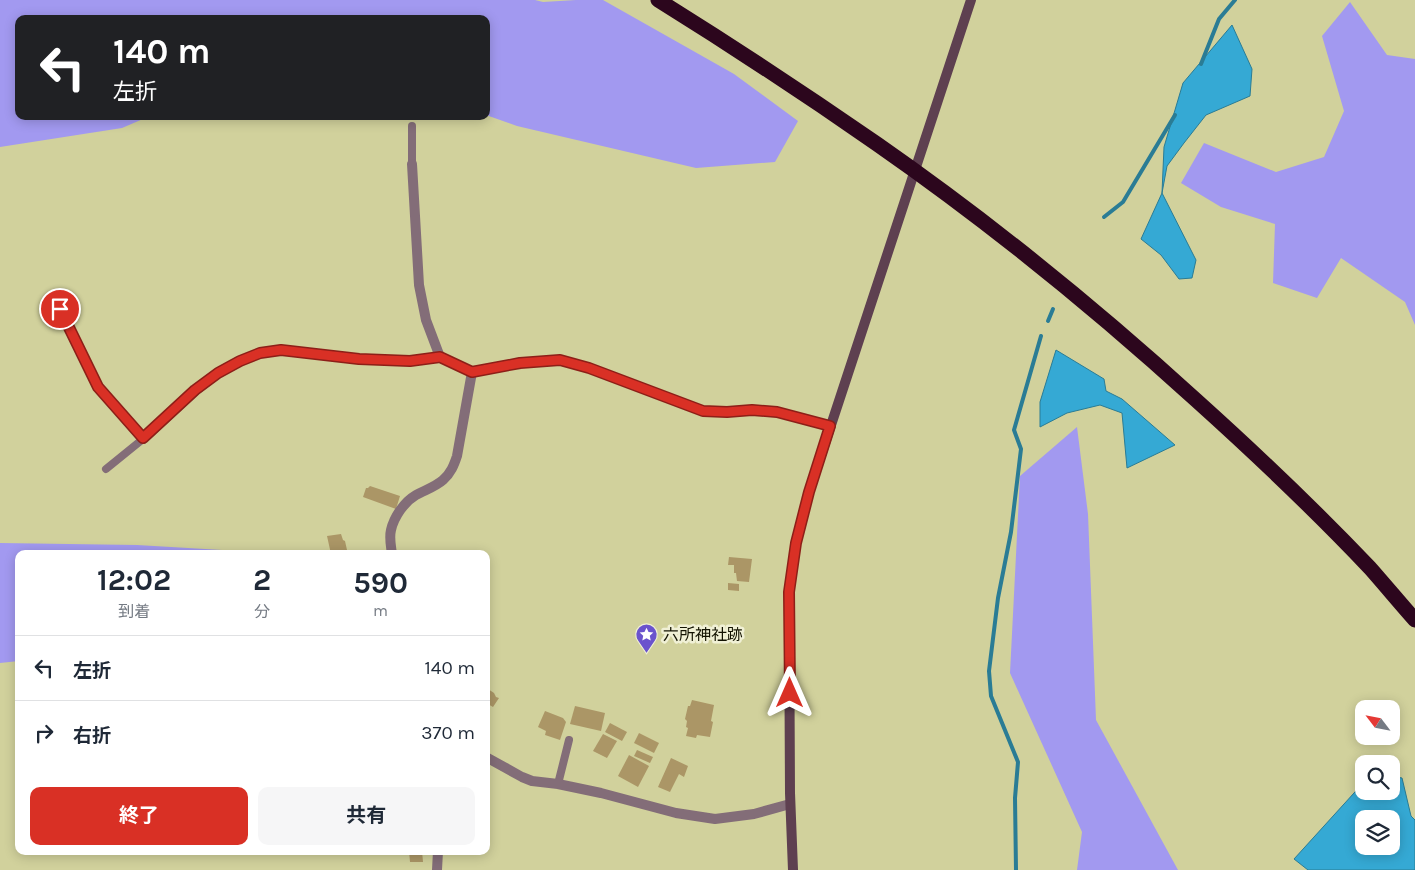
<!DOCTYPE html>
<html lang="ja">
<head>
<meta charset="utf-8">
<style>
  :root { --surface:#fff; --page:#f6f6f7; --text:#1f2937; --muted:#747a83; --line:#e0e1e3; --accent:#d93025 }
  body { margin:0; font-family:Karla,"Noto Sans JP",sans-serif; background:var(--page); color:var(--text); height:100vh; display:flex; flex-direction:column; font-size:19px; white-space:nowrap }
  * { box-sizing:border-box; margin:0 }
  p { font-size:16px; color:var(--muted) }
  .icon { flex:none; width:28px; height:28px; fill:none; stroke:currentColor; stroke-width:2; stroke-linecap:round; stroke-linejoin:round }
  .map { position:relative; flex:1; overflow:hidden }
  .details { position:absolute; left:15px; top:550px; width:475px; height:305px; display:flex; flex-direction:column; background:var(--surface); border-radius:10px; box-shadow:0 2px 12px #0003 }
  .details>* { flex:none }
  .banner { position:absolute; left:15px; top:15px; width:475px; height:105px; border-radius:10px; box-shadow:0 2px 12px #0003; background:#202124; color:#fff; overflow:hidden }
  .needle { width:32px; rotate:302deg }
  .tools { position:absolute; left:1355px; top:700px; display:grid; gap:10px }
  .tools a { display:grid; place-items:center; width:45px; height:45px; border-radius:10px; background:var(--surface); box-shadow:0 2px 12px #0003; font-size:25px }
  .pin { position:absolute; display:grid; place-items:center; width:42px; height:42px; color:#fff; margin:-21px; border:2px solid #fff; border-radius:50%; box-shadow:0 1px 5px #0007 }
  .me { position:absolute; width:55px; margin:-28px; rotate:0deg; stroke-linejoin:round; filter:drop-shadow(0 0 4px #0008) }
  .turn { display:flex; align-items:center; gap:18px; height:105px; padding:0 15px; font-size:22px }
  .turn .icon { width:65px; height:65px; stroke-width:2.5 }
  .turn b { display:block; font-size:35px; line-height:42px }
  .eta { display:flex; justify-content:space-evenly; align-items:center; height:85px; text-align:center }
  .eta b { font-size:30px; font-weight:700; line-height:35px }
  .primary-button { display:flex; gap:10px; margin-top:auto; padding:10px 15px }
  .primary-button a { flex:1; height:58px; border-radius:10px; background:var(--accent); color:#fff; font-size:20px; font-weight:700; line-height:58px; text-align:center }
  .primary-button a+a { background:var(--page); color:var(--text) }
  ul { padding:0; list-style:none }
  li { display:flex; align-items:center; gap:15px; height:65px; padding:0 15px; border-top:1px solid var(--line) }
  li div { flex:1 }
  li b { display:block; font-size:19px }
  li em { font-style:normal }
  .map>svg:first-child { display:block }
  .green { fill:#a299f0 }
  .water { fill:#35a9d4; stroke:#2a7c95; fill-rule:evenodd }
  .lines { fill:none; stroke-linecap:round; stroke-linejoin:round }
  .stream { stroke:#2a7c95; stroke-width:4 }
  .building { fill:#ab9666 }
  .lane { stroke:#836d78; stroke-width:8 }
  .street { stroke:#836d78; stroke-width:10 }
  .secondary { stroke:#5e4050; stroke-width:10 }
  .highway { stroke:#2c061d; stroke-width:15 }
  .route-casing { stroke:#8d1f18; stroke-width:12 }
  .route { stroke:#d93025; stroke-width:9 }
  .labels { text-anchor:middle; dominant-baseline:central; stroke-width:5; stroke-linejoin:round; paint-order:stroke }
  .poi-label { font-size:16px; fill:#121201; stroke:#f0f0d5; text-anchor:start }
</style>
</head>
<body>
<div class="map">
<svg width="1415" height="870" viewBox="0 0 1415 870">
  <rect width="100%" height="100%" fill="#d1d19c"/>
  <g class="green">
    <path d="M0 0H535L543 2 576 0H603L734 74 798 121 775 162 696 168 517 126 486 115V19H19V116H150L122 128 0 147Z"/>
    <path d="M1350 2 1387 55 1415 59V325L1405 302 1341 258 1317 298 1273 283 1275 224 1221 207 1181 183 1204 143 1276 172 1324 157 1344 111 1322 36Z"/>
    <path d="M1077 427 1088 514 1096 720 1178 870H1077L1082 832 1010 673 1020 476Z"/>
    <path d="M0 543 137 545 239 551 249 554H19V661L0 663Z"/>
  </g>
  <g class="water">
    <path d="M1232 25 1252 69 1250 96 1206 115 1184 143 1167 166 1162 193 1196 260 1192 278 1179 279 1161 255 1141 239 1162 193 1164 147 1183 83Z"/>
    <path d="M1056 350 1104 379 1106 391 1122 399 1175 445 1127 468 1122 413 1100 405 1067 413 1040 427V402Z"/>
    <path d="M1391 776 1402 778 1411 816 1415 820V870H1308L1294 859 1364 782V791H1391ZM1364 819H1391V846H1364Z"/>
  </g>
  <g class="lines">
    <g class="stream">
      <path d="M1201 64 1219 19 1235 0"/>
      <path d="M1104 217 1123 202 1175 115"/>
      <path d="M1048 321 1053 309"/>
      <path d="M1016 870 1015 798 1018 762 991 696 989 671 998 598 1011 532 1021 449 1014 430 1041 336"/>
    </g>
  </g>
  <g class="building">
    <path d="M370 486 400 496 396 509 363 497 366 488H368Z"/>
    <path d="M341 534 343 540 345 541 347 550 331 554 327 536Z"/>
    <path d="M729 557 752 559 749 582 737 581 736 573H734V565H728Z"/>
    <path d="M728 583 739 584V591L728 590Z"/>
    <path d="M488 689 494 693 496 697 499 698 493 707 486 703V692Z"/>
    <path d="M692 700 714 705 711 721 713 722 710 737 697 735 696 738 686 736 688 728 686 727 687 721 685 719 688 706H690Z"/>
    <path d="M575 706 605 713 601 731 570 724Z"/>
    <path d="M545 711 563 718 566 722 560 740 545 735 546 731 538 727Z"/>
    <path d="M610 723 627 732 622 741 605 732Z"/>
    <path d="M639 733 659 743 654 753 634 743Z"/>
    <path d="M603 734 617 741 607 758 593 751Z"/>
    <path d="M637 750 653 757 650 763 634 756Z"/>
    <path d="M629 755 649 766 638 787 618 776Z"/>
    <path d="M671 758 688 766 684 777 679 774 670 792 658 787Z"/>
    <path d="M409 851H422L423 862H410Z"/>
  </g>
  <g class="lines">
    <g class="lane">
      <path d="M412 126V164"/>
      <path d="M106 469 143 439"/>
      <path d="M558 784 569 740"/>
    </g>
    <g class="street">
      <path d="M412 164 419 285 426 320 440 357"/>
      <path d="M60 309 98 387 143 439 195 391 218 373 240 361 260 353 281 350 359 359 410 361 440 357 472 372 520 363 560 360 589 368 703 411 727 412 752 410 777 412 830 426"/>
      <path d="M392 554C391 546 389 538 391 530 394 517 404 502 416 495 425 490 435 487 443 480 451 473 454 465 457 456L472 372"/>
      <path d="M486 757 522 777 532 781 558 784 601 793 676 813 715 819 754 814 790 804"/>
      <path d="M437 870 438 851"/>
    </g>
    <path class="secondary" d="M793 870 790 793 789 592 796 543 809 492 971 0"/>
    <path class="highway" d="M658 0C732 46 805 94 877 144 989 222 1095 308 1196 400 1256 454 1314 509 1370 568 1385 585 1400 603 1415 620"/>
  </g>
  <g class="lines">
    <defs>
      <path id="route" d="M60 309 98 387 143 438 195 390 218 373 240 361 260 353 281 350 359 359 410 361 440 357 472 372 520 363 560 360 589 368 703 411 727 412 752 410 777 412 830 426 809 492 796 543 789 592 790 693"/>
    </defs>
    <use href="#route" class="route-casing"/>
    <use href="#route" class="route"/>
  </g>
  <defs>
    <symbol id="sight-pin" viewBox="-11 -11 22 30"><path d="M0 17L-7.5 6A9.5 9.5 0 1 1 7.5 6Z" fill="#6a53cd" stroke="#f0f0d5"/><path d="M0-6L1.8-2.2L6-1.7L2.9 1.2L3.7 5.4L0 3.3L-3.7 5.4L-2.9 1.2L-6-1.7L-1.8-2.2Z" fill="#fff"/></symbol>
  </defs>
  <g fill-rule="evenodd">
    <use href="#sight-pin" x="634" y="622" width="25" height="34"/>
  </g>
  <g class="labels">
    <g class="poi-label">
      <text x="663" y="634">六所神社跡</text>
    </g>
  </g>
</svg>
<div class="tools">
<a><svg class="needle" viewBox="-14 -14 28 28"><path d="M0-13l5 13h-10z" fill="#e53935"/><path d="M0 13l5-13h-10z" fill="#747a83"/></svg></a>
<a><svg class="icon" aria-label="search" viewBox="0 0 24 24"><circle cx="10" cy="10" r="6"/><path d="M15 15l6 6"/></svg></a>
<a><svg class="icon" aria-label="layers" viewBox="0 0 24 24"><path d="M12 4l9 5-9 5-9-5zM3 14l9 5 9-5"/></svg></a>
</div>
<div class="pin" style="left:60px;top:309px;background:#d93025"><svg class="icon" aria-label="arrive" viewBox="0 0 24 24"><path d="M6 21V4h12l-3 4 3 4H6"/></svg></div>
<svg class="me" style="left:790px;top:693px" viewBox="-20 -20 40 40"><path d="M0-17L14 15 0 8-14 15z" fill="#d93025" stroke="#fff" stroke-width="4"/></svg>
<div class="banner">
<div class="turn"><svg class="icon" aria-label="left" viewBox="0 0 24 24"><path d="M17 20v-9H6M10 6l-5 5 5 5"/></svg><div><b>140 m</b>左折</div></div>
</div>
<section class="details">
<div class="eta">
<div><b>12:02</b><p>到着</p></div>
<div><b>2</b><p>分</p></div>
<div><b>590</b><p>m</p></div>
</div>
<ul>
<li><svg class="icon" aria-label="left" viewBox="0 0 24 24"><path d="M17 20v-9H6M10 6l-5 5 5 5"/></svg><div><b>左折</b></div><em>140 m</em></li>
<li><svg class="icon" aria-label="right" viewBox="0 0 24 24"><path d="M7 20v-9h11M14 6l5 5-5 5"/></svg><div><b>右折</b></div><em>370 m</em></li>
</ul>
<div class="primary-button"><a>終了</a><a>共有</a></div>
</section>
</div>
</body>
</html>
